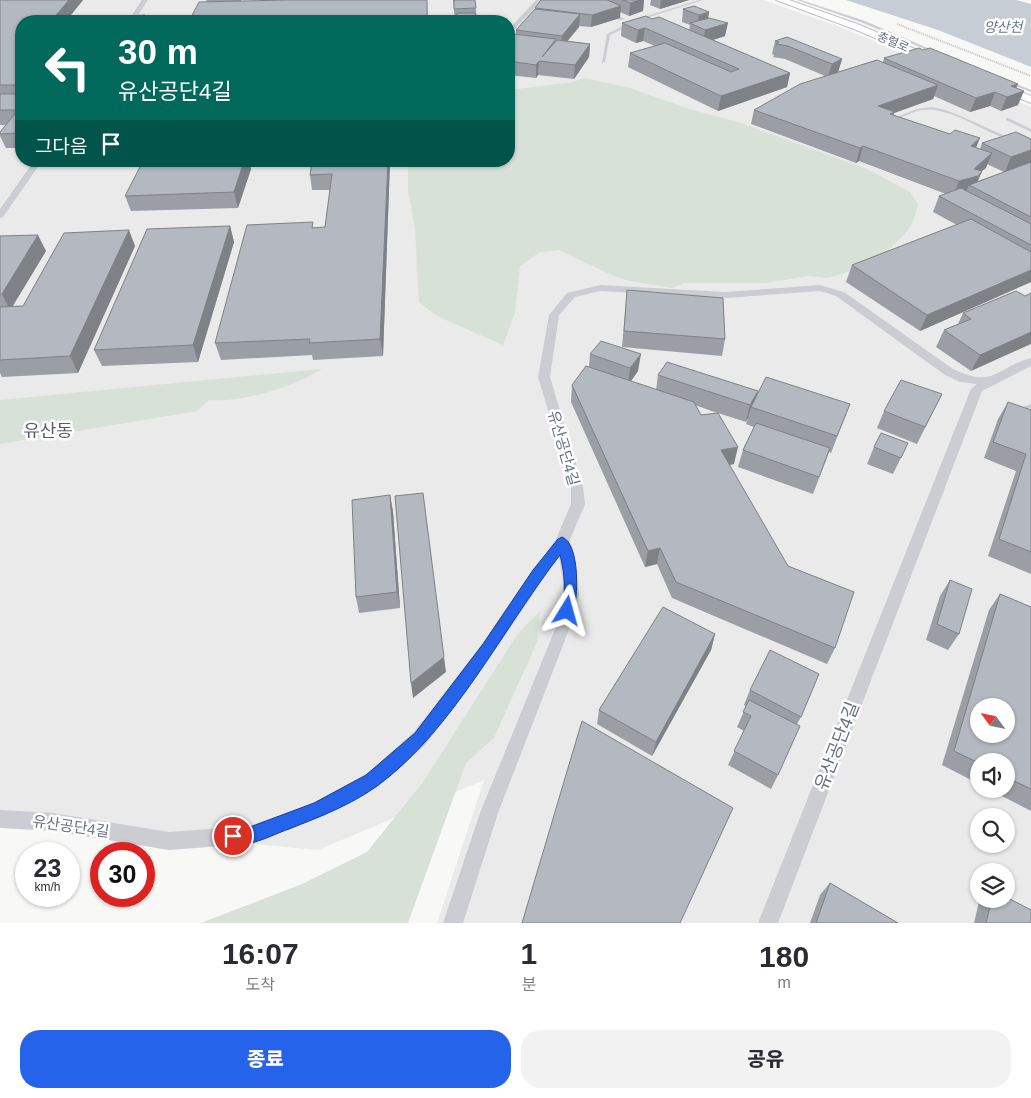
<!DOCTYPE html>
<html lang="ko">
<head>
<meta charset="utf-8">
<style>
  :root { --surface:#fff; --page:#f2f2f3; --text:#2b2b33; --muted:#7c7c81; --accent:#2563eb }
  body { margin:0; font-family:Arial,"Noto Sans KR",sans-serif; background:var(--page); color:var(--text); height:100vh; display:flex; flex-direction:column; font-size:19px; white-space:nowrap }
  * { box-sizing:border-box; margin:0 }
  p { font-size:16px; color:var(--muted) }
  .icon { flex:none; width:28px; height:28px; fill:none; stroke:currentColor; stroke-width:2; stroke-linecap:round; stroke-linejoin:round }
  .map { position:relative; height:923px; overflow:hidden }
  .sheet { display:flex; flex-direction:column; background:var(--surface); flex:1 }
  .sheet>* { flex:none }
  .top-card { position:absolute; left:15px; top:15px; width:500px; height:152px; border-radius:20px; box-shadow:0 1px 4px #0004; background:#00695c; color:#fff; overflow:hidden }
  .needle { width:32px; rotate:303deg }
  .fabs { position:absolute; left:970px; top:698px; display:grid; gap:10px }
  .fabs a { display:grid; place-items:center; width:45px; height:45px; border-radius:50%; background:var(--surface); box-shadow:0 1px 4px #0004; font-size:25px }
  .speed { position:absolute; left:15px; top:842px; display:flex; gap:10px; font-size:25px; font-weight:700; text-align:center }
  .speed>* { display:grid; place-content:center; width:65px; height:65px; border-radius:50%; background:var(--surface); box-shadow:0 1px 4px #0004; line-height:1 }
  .speed small { font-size:12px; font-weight:400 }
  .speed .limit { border:8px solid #d22; background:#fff; color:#111 }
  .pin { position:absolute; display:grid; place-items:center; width:42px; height:42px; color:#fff; margin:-21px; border:2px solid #fff; border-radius:50%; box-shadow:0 1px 5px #0007 }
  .me { position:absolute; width:55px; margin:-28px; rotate:8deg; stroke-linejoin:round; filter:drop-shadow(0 0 4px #0008) }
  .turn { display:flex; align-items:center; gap:18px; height:105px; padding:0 20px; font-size:22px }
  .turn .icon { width:65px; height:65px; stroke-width:2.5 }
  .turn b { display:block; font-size:35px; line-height:42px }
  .then { display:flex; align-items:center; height:48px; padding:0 20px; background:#0003; gap:10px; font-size:19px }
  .eta { display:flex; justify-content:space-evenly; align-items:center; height:85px; text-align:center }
  .eta b { font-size:30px; font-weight:800; line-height:35px }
  .action { display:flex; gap:10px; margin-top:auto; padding:10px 20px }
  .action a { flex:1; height:58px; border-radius:20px; background:var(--accent); color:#fff; font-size:20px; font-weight:800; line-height:58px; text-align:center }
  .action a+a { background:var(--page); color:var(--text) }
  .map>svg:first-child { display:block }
  .built { fill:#e9eae9; fill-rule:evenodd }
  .green { fill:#d8e1d7 }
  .water { fill:#c7cdd4 }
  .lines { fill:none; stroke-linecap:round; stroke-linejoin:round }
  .secondary-casing { stroke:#bec0c6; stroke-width:2 }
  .path { stroke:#c1c2c5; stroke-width:2; stroke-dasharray:1 1; stroke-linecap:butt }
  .service { fill:#cccdd2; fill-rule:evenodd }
  .minor { fill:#cccdd2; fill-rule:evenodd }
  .secondary { fill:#fff; fill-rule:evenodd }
  .wall { fill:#9b9ea5; fill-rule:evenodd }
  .shaded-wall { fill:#7e8186 }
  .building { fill:#b4b8c0; stroke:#7e8186; fill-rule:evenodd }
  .route { fill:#2563eb; stroke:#184099 }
  .labels { text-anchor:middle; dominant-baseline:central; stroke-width:5; stroke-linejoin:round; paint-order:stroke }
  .far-street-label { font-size:12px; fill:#687088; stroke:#fff }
  .far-water-label { font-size:14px; font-style:italic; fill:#69778a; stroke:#fff }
  .street-label { font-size:15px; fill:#687088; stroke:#fff }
  .quarter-label { font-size:18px; fill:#565b6c; stroke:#fff }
  .near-street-label { font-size:18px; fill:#687088; stroke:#fff }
</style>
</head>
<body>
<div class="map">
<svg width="1031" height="923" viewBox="0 0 1031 923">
  <rect width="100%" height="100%" fill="#f8f9f6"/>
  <path class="built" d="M0 0H763L840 27 1031 107V923H437L484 780 318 850 0 820ZM21 21H509V161H21ZM979 706H1006V734H979ZM979 761H1006V789H979ZM979 816H1006V844H979ZM979 871H1006V899H979Z"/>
  <g class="green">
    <path d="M584 78 630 88 689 109 741 123 867 169 910 192 918 204 913 221 905 234 880 258 845 273 828 278 809 276 764 283H684L673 288 630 281 616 277 559 250 540 252 520 266 515 312 503 345 437 316 419 302 415 229 408 189V161H509V90L573 82Z"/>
    <path d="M322 369C294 387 242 403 209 400L197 411 0 444V400Z"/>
    <path d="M540 611 537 642 494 738 466 763 408 923H201L302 884 367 852 423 782 517 635Z"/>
  </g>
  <path class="water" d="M846 0H1016L1031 4V67L938 30Z"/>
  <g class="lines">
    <defs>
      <g id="secondary">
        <path d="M776 0H789L860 25 940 60 931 62 854 29Z"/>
        <path d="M998 83 1031 96V103L994 88V84Z"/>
      </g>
    </defs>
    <use href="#secondary" class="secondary-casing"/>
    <path class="path" d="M897 24 1031 76"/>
    <g class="service">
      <path d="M699 0H703L640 20 637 19Z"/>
      <path d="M797 0H801L865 21 937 52 934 53 863 23Z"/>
      <path d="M627 24 630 25 610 35 605 62 602 63 607 34Z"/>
      <path d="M1009 81 1031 90V92L1008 83 1007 82Z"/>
      <path d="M932 107 945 110 956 114 1012 139 1010 140C983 132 948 105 921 110 912 112 903 117 894 120L891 119 917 109Z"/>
      <path d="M1006 118H1008L1031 129V132L1006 120Z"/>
      <path d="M1031 404V408L1016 413 1013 411 1014 410Z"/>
    </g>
    <g class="minor">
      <path d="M142 0H148L134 21H128Z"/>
      <path d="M536 0H542L509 35V29Z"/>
      <path d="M574 0H582L625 19 620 20Z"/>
      <path d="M34 161H42L3 217 0 218V209Z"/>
      <path d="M600 285 725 292 820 285 844 292 953 369C995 389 995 368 1031 358V366L982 391 778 923H758L971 389 977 384 960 382 945 375 836 296 820 291 725 298 600 291 575 297 559 315 550 377 583 487 585 504 569 542 576 565 579 595 570 627 498 813 463 923H443L480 813 556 627 565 595 559 556 493 653 426 744 378 787 324 816 249 844 169 850 53 831 0 828V810L53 813 169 832 249 826 314 803 366 775 414 732 483 643 556 539 571 504V487L538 377 549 315 567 293Z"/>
    </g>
    <use href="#secondary" class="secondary"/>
  </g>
  <g class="wall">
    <path d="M0 0H83L66 21H21V148H6L0 136V132L6 125H0Z"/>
    <path d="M206 0H241V1H261L260 0H427L428 21H189L207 2Z"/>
    <path d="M453 0H475L477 21H455Z"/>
    <path d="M541 0H644L643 11 629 16 620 12V18L591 27 579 26V27L567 41 590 44 589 57 574 79 538 75 536 78 509 75V39L516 35V30L535 9V8Z"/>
    <path d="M651 0H689L660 9 650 5Z"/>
    <path d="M683 9 709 12 708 18 725 36 713 40 790 73 787 87 718 111 628 67 630 53 655 46 643 41 636 43 621 36 622 23 652 19 689 30 690 25 682 22Z"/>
    <path d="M775 41 842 59 838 72 883 62 884 58 1018 84 1016 88 1018 105 1001 111 990 106 970 112 934 96 933 99 894 113 893 115 980 149 982 143 1031 139V282L920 331 846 282 852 265 957 225 933 212 939 196 946 194 859 161 856 163 751 124 754 110 825 76 785 59 773 57 774 55 772 54ZM987 164 1004 172 978 181 982 171 986 168Z"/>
    <path d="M78 161H249L251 169 238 208 131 211 125 196 142 164 80 166Z"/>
    <path d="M270 161H390L383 356 313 360 312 355 221 360 215 343 314 227H325L330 190H312L310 175 311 166 272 167Z"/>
    <path d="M230 226 234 242 198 362 102 366 94 350Z"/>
    <path d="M0 236 46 251 13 306H23L135 246 78 373 2 377 0 373Z"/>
    <path d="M627 290 725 339 722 356 622 347Z"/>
    <path d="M1025 296 971 371 936 347 944 330 958 324 963 313Z"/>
    <path d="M590 354 638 371 631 381 656 390 658 375 758 391 756 397 850 404 831 453 829 452 813 494 738 467 743 450 754 427 746 424 748 418 746 422 718 413 734 464 729 465 835 648 827 664 672 598 657 564 645 567 571 402 572 385 589 367ZM695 405 717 413 701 415Z"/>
    <path d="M942 394 917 444 877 428 884 411Z"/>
    <path d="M1008 402 1031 410V574L988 556 1016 471 984 458 998 419Z"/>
    <path d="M908 443 893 474 867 464 874 447Z"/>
    <path d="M390 495 393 512 400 608 359 613 356 597Z"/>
    <path d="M950 580 959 634 948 650 926 640 940 596Z"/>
    <path d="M1000 594 1031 607V811L988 789H1006V761H979V784L942 765 989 610Z"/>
    <path d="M715 634 711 650 652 756 597 724 599 710Z"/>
    <path d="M750 690 801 717 797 724 778 775 771 789 728 765 744 731 737 727 746 707 744 705Z"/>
    <path d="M830 883 898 923H810L820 895Z"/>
    <path d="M983 899H1006L1031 923H974L979 902Z"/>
  </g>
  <g class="shaded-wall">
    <path d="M69 0H83L66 21H51Z"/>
    <path d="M627 0H644L643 11 629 16 630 3Z"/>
    <path d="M661 0H689L660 9Z"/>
    <path d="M621 6 620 18 591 27 592 15Z"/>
    <path d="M709 12 707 25 697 26 699 15Z"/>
    <path d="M580 14 579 27 561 49 562 36Z"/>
    <path d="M145 15 147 21H141Z"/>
    <path d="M728 23 725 36 703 43 705 30Z"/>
    <path d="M645 28 643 41 636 43 638 30Z"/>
    <path d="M590 44 589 57 574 79 575 65Z"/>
    <path d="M842 59 838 72 828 77 832 64Z"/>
    <path d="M539 61 538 75 536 78V65Z"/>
    <path d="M790 73 787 87 718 111 721 96Z"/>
    <path d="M1018 84 1013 94 1024 91 1018 105 1001 111 1011 86Z"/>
    <path d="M938 85 933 99 894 113 890 126 878 106Z"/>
    <path d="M995 92 990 106 970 112 976 98Z"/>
    <path d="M980 138 974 153 971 146Z"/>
    <path d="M863 146 859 161 856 163 860 148Z"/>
    <path d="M1031 150V163L1005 172 1011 157Z"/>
    <path d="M992 153 986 168 982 171 975 187 969 185 965 193 953 196 959 181 974 169Z"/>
    <path d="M244 161H249L251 169 238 208 234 192Z"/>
    <path d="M388 161H390L383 356 380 339Z"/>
    <path d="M230 226 234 242 198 362 193 345Z"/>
    <path d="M129 230 135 246 78 373 70 356Z"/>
    <path d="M38 235 46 251 10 310 2 294Z"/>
    <path d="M1031 270V282L920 331 927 315Z"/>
    <path d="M1031 332V344L971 371 980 355Z"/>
    <path d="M641 354 638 371 628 385 630 368Z"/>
    <path d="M758 391 753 408 751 407 748 418 746 422 750 405Z"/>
    <path d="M738 447 734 464 717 467 721 450Z"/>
    <path d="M390 495 393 512 400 608 397 592Z"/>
    <path d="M660 548 657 564 645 567 648 551Z"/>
    <path d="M715 634 711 650 652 756 656 742Z"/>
    <path d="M444 657 446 672 413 698 411 683Z"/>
  </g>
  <g class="building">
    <path d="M0 0H69L51 21H21V85H0Z"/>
    <path d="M286 0H427V21H189L199 2Z"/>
    <path d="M454 0H475L476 8 454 9Z"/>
    <path d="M541 0H607L621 6 592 15 535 8Z"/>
    <path d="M622 0H640L630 3Z"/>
    <path d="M694 6 709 12 699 15 683 9Z"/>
    <path d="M535 9 580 14 562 36 516 30Z"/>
    <path d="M457 13H475L477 21H458Z"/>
    <path d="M145 15 141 21H125L129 16Z"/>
    <path d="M646 16 652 19 659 17 790 73 721 96 630 53 665 43 731 72 739 69 645 28 638 30 622 23Z"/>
    <path d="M709 18 728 23 705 30 690 23Z"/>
    <path d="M513 34 556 39 542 57 557 40 590 44 575 65 539 61 536 65 509 61V39Z"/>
    <path d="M787 37 842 59 832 64 788 46 776 44 779 42 775 41Z"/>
    <path d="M919 48 923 50 930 48 1018 84 1011 86 1024 91 1007 97 995 92 976 98 884 58Z"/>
    <path d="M877 60 938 85 878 106 895 112 890 114 950 134 955 130 980 138 971 146 992 153 974 169 982 171 978 176 959 181 863 146 860 148 754 110 800 84Z"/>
    <rect x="0" y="94" width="21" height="16"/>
    <path d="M15 114H21V133L0 134V132Z"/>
    <path d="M1016 132 1031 139V150L1011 157 982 143Z"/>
    <path d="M143 161H244L234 192 125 196Z"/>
    <path d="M312 161H388L380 339 309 343 310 339 215 343 247 225 313 222 312 228 325 227 332 174 310 175Z"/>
    <path d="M1031 162V217L969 185Z"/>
    <path d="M961 188 1031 224V245L939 196Z"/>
    <path d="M971 219 1031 252V270L927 315 852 265Z"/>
    <path d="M230 226 193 345 94 350 147 229Z"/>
    <path d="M129 230 70 356 0 360V307L23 306 64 233Z"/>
    <path d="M38 235 2 294H0V236Z"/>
    <path d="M627 290 723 298 725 339 624 331Z"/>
    <path d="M1016 291 1025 296 1031 293V332L980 355 944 330 971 319 963 313Z"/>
    <path d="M601 341 641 354 630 368 590 354Z"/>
    <path d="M667 362 758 391 750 405 658 375Z"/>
    <path d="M586 366 694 402 701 415 718 413 738 447 721 450 788 566 854 592 835 648 676 582 660 548 648 551 572 385Z"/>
    <path d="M766 377 850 404 837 436 751 407Z"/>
    <path d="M901 380 942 394 925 427 884 411Z"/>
    <path d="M1008 402 1031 410V552L999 539 1026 454 993 442Z"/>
    <path d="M756 423 830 448 819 477 743 450Z"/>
    <path d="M881 433 908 443 901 458 874 447Z"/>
    <path d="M423 493 444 657 411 683 395 496Z"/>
    <path d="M390 495 397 592 356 597 352 500Z"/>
    <path d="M950 580 972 589 959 634 937 624Z"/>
    <path d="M1000 594 1031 607V789L1006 777V761H979V763L954 751ZM979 706H1006V734H979Z"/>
    <path d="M663 607 715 634 656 742 599 710Z"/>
    <path d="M770 650 819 674 801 717 750 690Z"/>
    <path d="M749 700 800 726 778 775 734 751 751 716 743 712Z"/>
    <path d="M582 721 733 808 680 923H522Z"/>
    <path d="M830 883 898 923H816Z"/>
    <path d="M1006 897 1031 910V923H986L992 899H1006Z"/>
  </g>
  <path class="route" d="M562 537C580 543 579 600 572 615H563L561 611C566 592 565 574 560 555 503 628 453 731 377 786 351 805 319 817 289 829 271 835 247 850 228 842L225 836 228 831 250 827 314 803 366 775 415 733 483 644 533 570 558 539Z"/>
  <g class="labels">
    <g class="far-street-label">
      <text transform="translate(893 42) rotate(23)">충렬로</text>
    </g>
    <g class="far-water-label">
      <text x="1003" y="27">양산천</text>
    </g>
    <g class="street-label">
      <text transform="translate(564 448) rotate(74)">유산공단4길</text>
      <text transform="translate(71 826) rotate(8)">유산공단4길</text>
    </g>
    <g class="quarter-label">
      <text x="48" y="431">유산동</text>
    </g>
    <g class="near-street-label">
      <text transform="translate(837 746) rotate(-69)">유산공단4길</text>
    </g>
  </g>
</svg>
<div class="fabs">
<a><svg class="needle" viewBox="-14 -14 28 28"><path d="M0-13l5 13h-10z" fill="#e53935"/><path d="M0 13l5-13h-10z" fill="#7c7c81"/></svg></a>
<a><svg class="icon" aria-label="sound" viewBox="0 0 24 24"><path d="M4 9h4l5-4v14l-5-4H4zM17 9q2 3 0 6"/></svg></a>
<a><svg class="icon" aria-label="search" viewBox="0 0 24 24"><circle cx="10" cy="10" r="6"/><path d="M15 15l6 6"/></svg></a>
<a><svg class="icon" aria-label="layers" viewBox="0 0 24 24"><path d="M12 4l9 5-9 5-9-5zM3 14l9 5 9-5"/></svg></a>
</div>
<div class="speed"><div>23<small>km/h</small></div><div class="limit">30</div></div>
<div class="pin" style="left:233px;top:836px;background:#d93025"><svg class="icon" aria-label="arrive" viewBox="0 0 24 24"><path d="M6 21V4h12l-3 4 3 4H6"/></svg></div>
<svg class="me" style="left:567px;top:611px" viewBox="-20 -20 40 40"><path d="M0-17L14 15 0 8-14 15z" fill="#2563eb" stroke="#fff" stroke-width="4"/></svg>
<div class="top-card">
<div class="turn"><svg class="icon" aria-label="left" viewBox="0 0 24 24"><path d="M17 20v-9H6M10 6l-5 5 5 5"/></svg><div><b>30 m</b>유산공단4길</div></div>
<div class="then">그다음<svg class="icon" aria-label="arrive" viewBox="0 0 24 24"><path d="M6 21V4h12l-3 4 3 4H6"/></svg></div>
</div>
</div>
<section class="sheet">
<div class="eta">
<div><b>16:07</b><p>도착</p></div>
<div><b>1</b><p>분</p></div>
<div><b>180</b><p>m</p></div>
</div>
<div class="action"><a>종료</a><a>공유</a></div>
</section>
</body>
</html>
